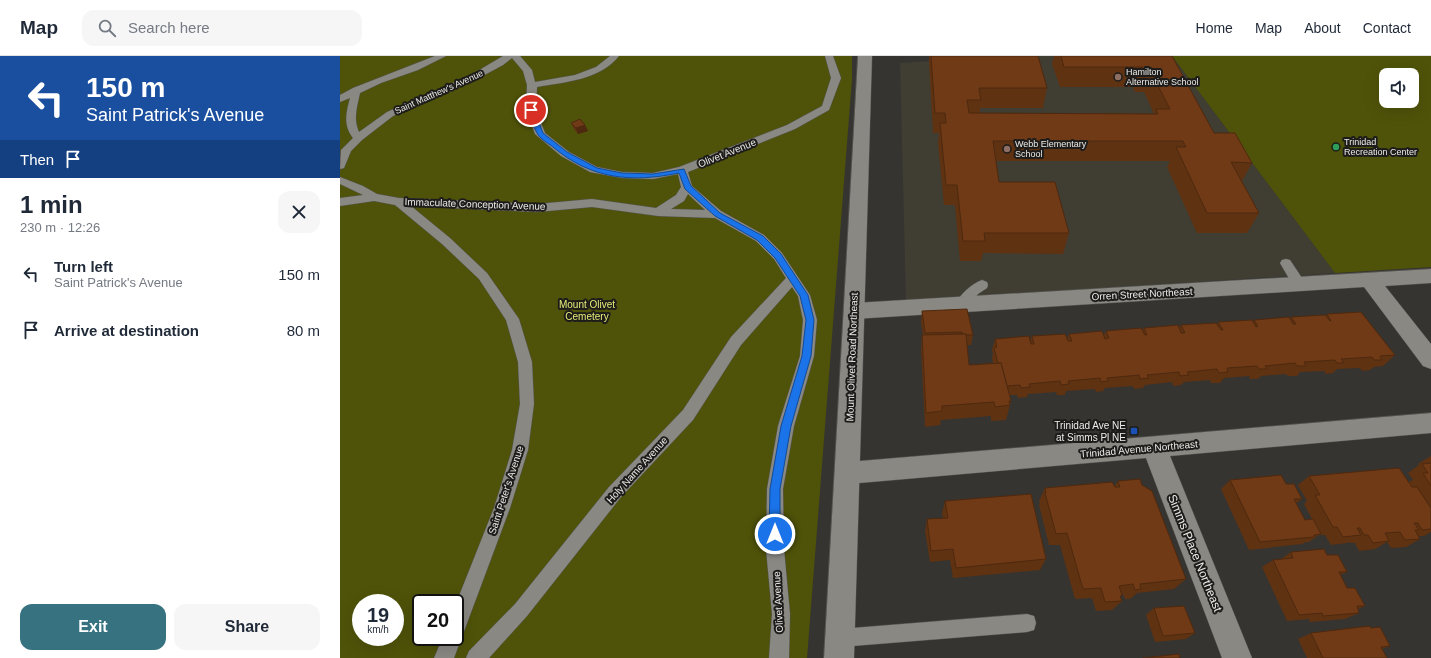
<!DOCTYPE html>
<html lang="en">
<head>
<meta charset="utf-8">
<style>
  :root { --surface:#fff; --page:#f6f6f7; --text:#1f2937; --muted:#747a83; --line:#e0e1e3; --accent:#36727f }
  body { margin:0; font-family:Arial,sans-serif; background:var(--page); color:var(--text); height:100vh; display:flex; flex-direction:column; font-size:15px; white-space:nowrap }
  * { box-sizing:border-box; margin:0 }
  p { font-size:13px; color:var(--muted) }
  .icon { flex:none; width:22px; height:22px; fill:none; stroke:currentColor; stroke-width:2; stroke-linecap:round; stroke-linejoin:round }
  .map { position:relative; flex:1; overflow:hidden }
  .panel { display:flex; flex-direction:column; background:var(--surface); width:340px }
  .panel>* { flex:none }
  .banner { background:#1a4fa0; color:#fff; overflow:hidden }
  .buttons { position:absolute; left:1039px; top:12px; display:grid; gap:8px }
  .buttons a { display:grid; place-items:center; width:40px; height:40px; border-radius:8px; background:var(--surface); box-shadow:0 4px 16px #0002; font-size:20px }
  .speed { position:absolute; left:12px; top:538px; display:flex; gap:8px; font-size:20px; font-weight:700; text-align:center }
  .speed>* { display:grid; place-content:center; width:52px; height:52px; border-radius:50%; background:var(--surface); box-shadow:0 4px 16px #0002; line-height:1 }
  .speed small { font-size:10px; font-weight:400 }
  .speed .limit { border:2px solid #111; border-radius:6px; background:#fff; color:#111 }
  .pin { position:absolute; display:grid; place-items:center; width:34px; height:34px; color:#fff; margin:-17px; border:2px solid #fff; border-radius:50%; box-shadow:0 1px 4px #0007 }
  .me { position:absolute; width:44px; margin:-22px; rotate:0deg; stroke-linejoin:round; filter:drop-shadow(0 0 3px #0008) }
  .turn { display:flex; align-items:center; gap:14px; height:84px; padding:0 20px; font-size:18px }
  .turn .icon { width:52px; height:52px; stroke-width:2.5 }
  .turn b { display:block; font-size:28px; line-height:34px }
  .then { display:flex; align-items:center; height:38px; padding:0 20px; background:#0003; gap:8px; font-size:15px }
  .round { display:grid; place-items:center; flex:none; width:42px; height:42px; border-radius:12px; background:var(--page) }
  .overview { display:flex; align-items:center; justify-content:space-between; height:68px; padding:0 20px }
  h1 { font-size:24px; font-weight:600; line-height:30px }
  .button { display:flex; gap:8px; margin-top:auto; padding:8px 20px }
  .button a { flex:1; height:46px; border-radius:12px; background:var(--accent); color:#fff; font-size:16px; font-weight:600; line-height:46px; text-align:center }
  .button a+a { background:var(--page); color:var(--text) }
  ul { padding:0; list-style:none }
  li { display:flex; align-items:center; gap:12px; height:56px; padding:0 20px }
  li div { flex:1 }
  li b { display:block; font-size:15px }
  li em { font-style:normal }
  header { display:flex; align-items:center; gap:24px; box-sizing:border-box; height:56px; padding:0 20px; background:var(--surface); border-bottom:1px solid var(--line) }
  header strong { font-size:19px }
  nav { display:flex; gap:22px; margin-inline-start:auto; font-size:14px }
  .search { width:280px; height:36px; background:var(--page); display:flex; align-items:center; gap:10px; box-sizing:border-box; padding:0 14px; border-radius:12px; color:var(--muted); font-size:15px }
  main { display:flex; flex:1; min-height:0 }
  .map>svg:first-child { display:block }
  .built { fill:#403d33 }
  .green { fill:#4f5309; fill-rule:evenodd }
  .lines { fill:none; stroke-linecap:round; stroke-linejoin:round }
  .service-casing { stroke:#53524e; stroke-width:1 }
  .minor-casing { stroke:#53524e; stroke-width:1 }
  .secondary-casing { stroke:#53524e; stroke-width:1 }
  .service { fill:#898883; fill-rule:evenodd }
  .minor { fill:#898883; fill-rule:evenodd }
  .secondary { fill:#898883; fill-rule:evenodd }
  .wall { fill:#5f3212 }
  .shaded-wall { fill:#4e290f }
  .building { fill:#6f3a15; stroke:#4e290f }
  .route { fill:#1a73e8; stroke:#114b97 }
  .education-dot { fill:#8d6e63; stroke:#1d1c1a; stroke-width:1.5 }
  .leisure-dot { fill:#2e9e5b; stroke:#1d1c1a; stroke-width:1.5 }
  .transit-dot { fill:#1a4fb4; stroke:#1d1c1a; stroke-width:1.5 }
  .labels { text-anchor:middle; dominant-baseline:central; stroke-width:4; stroke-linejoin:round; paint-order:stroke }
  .far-poi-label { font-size:9px; fill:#ecebe8; stroke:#1d1c1a; text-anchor:start }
  .far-street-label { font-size:9px; fill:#ecebe8; stroke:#1d1c1a }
  .street-label { font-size:10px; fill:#ecebe8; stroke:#1d1c1a }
  .park-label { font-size:10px; fill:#e4ec76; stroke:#1d1c1a }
  .poi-label { font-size:10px; fill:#ecebe8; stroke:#1d1c1a; text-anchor:end }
  .near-street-label { font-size:12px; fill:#ecebe8; stroke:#1d1c1a }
</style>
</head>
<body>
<header>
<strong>Map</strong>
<div class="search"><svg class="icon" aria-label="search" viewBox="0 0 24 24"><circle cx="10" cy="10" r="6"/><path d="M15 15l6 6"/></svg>Search here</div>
<nav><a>Home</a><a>Map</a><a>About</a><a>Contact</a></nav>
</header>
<main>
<section class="panel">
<div class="banner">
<div class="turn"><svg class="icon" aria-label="left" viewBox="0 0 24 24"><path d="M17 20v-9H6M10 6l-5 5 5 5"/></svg><div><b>150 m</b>Saint Patrick's Avenue</div></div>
<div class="then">Then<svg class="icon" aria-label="arrive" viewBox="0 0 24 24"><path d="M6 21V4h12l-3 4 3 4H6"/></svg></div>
</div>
<div class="overview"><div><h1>1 min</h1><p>230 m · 12:26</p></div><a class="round"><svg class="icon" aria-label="close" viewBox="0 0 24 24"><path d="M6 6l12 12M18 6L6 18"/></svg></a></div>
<ul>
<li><svg class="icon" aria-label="left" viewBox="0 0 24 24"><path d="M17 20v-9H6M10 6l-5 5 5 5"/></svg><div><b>Turn left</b><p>Saint Patrick's Avenue</p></div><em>150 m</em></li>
<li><svg class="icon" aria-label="arrive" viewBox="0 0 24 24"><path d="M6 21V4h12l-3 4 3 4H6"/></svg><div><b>Arrive at destination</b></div><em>80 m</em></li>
</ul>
<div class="button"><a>Exit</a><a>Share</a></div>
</section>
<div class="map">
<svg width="1091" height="602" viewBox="0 0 1091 602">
  <rect width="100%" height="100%" fill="#363430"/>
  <path class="built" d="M670 0H832L995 217 566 245 560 7Z"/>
  <g class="green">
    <path d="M0 0H512V23L467 602H0ZM21 547H55V581H21ZM81 547H115V581H81Z"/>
    <path d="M832 0H1091V211L995 217ZM1046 19H1072V45H1046Z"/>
  </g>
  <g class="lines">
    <defs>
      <g id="service">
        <path d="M95 0H106L78 14 41 27 20 37C17 51 13 63 19 76L47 56 131 19 163 0H180L192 14 195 26 235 19 256 11 270 0H279C260 24 225 26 197 31L196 54 205 77 229 96 257 111 282 116 313 117 339 111 447 69 482 50 491 22 485 0H493L501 22 489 54 455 73 348 116 352 130 381 155 424 179 442 197 470 239 477 264 474 300 454 370 443 433 444 493 450 558 449 602H429L432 558 426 493 427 433 438 370 460 300 463 264 458 240 452 231 401 289 353 364 281 441 187 560 149 602H126L129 595 175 548 269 431 343 354 391 281 446 222 434 203 416 185 375 162 318 160 252 151 197 156 71 150 110 182 147 217 179 263 192 306 194 348 188 394 170 452 114 602H94L103 581H115V550L154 452 172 394 180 348 178 306 166 264 139 223 102 188 55 149 34 145 0 150V142L23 139 0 128V121L23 130 37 138 59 142 197 148 252 143 316 152 336 139 341 131 338 118 313 123 282 122 250 116 221 100 195 78 186 54 187 29 183 15 172 2 163 9 137 23 53 60 22 84 11 95 4 112 0 113 1 94 13 82C3 69 6 57 10 42L0 46V39L13 32ZM348 138 365 154 331 153 344 145Z"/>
        <path d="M946 203 950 204 964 225 965 228 964 231 959 233 954 231 940 207 942 204Z"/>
        <path d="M642 224 647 226 648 229 647 232 638 238 627 251 622 253 617 251 615 248C621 238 631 228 642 224Z"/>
        <path d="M687 558 694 560 696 567 694 574 687 576 500 591 493 589 491 582 493 575 500 573Z"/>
      </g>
      <g id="minor">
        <path d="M1091 213V227L1045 230 1091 288V313L1083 310 1024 231 514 263 507 261 504 255 507 249 514 247Z"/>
        <path d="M1091 357V377L830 400 912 602H882L806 402 508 428 499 425 495 417 499 409 508 406Z"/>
      </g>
      <path id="secondary" d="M518 0H532L514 602H484Z"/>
    </defs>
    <use href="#service" class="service-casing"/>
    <use href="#minor" class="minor-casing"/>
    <use href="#secondary" class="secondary-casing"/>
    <use href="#service" class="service"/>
    <use href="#minor" class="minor"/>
    <use href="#secondary" class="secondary"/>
  </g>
  <g class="wall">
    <path d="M589 0H698L707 32 703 52H640V57L814 58 804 36H795L793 32 794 31H720L712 8 714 0H832L874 77 912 107 902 125 919 157 907 177H857L827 111 830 105H656L659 126 729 177 723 198 643 197 641 205H620L615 149H604L598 87 599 77H593L589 6Z"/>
    <path d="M231 67 245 69 248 75 238 78 234 73Z"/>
    <path d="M582 255 633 279 631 289H627L629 309 653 307 652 302 653 297 652 294 655 283 690 286 692 280 727 283 729 278 764 279 766 275 802 274 804 272H839L841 269H877L878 266H913L914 264 950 263 951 261 986 260 987 258 1055 299 1043 310 1034 311 1030 314 1022 315 1020 312 997 313 993 317 986 318 984 315 960 316 957 320H948L946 318 921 320 918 323H910L909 320 884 322 880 327H871L870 324 844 326 841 329 833 330 832 326 805 329 803 332 794 333 793 330 765 332 763 335 756 336 755 333 726 335 725 339H717L716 336 688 338 687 341 678 342 677 339H669L671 345 670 348V349L666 364 651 365V360L601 364 600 369 585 371 581 294 582 279H583L581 266Z"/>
    <path d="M1091 400V451L1083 439 1091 452V476L1084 480H1079L1080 483 1066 491 1051 492 1047 486 1035 493 1019 495 1015 487H1011L1010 486 1007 487 991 489 985 479H981L980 478 969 486H966L962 488 909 494 881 433 890 424 946 428 962 443 956 447 965 464 972 463 964 448 967 445 958 429 969 420 1069 426 1073 424 1068 417 1079 409 1078 408Z"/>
    <path d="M778 425 802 429 846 523 834 533 797 537 790 543H785L783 538H782V539L781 541 782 545 772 554 756 555 752 542 735 543 720 489H709L699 449 700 447 699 445 705 432 774 431Z"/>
    <path d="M605 445 706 503 700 514 613 522 610 504 590 506 585 475 587 463 603 462 602 457Z"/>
    <path d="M951 496 987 499 1007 516 1000 519 1007 532 1025 550 1018 553 1019 557 1005 563 970 566 969 563 947 565 922 511 933 504 941 503Z"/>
    <path d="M814 552 855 577 846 583 815 586 806 559Z"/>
    <path d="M1031 572 1050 590 1042 593 1047 602H967L958 583 971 577Z"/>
  </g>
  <path class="shaded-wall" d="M245 69 248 75 238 78 236 72Z"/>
  <g class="building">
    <path d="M591 0H698L707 32H639L641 44H627L629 57 818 58 816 53H830L811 16H802L800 12 803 11H724L721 0H832L874 77H895L912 107 891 106 919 157H867L836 91H846L843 85H653L659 126H715L729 177H644L645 185H623L617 129H606L600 67H606L605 57H595Z"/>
    <path d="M240 63 245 69 236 72 231 67Z"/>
    <path d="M627 253 633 279H626V278H622V276L585 277 582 255Z"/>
    <path d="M1021 256 1055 299 1040 300 1042 304H1034L1032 301 1001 303 1004 307H997L995 304 964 306 966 310H957L955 307 925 310 927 313H919L917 310 887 312 888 316 879 317 877 313 847 316 849 319 840 320 839 316 807 319 809 322 800 323 799 319 767 322 768 325 761 326 760 322 728 325 729 328 721 329 720 325 689 328 690 331 681 332 680 329 667 330 661 307H658L654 292 657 291 655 283 689 280 691 288H694L692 280 725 278 728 285H732L729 278 762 275 765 283 769 282 766 275 801 272 805 279H807L804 272 838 269 841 277H845L841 269 876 267 881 274H883L878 266 912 264 916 271 918 270 914 264 949 261 953 268H956L951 261 985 259 990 265H991L987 258Z"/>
    <path d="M626 278 629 309 661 307 671 345H669L670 349 655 351 654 346 602 350V355L586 357 582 279Z"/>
    <path d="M1091 407V430L1083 417H1088L1082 408Z"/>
    <path d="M1059 412 1072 431H1077L1091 452V473L1082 474 1078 467H1074L1079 474H1075L1080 483 1065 484 1060 476 1045 477 1049 485 1033 487 1028 479H1024L1020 472H1017L1021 479 1003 481 997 471H993L975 439H980L969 420Z"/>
    <path d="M941 419 946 428H954L962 443H954L965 464 973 463 981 478 974 479V481L920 486 890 424Z"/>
    <path d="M800 423 802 429 812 435 846 523 800 528 801 533 795 534 793 528 779 530 782 539 780 540 782 545 765 546 761 532 743 533 727 477 716 478 705 437H706L705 432 772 426 775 431H780L778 425Z"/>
    <path d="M691 438 706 503 616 512 613 493 591 495 587 463 608 462 605 445Z"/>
    <path d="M984 493 987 499H998L1007 516H999L1007 532H1015L1025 550H1017L1019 557 983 560 982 557 959 559 933 504 953 502 951 496Z"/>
    <path d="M844 550 855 577 823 580 814 552Z"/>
    <path d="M1029 570 1031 572 1040 571 1050 590 1041 591 1047 602H983L971 577Z"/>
    <path d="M839 598 840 602H803Z"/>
  </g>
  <path class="route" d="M191 52 194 54 203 77 227 96 257 112 282 117 313 118 344 113 351 130 380 157 423 180 441 198 468 239 474 264 471 300 451 370 440 433V478L439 482 435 483 431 482 429 478 430 433 441 370 462 300 466 264 460 240 435 202 417 184 375 160 345 133 339 117C291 127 251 123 213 91 208 87 200 83 197 77 193 70 191 62 188 54Z"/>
  <g class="education-dot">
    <circle cx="778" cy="21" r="4"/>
    <circle cx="667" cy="93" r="4"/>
  </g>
  <circle class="leisure-dot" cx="996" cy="91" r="4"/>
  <rect class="transit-dot" x="790" y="371" width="8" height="8" rx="2"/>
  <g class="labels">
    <g class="far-poi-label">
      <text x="786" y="16">Hamilton<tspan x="786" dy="10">Alternative School</tspan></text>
      <text x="1004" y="86">Trinidad<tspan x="1004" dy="10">Recreation Center</tspan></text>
      <text x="675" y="88">Webb Elementary<tspan x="675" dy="10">School</tspan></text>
    </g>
    <g class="far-street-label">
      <text transform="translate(99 36) rotate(-24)">Saint Matthew's Avenue</text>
    </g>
    <g class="street-label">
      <text transform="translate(387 97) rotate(-22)">Olivet Avenue</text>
      <text transform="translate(135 148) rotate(2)">Immaculate Conception Avenue</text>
      <text transform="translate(802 238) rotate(-3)">Orren Street Northeast</text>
      <text transform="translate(512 301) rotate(-88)">Mount Olivet Road Northeast</text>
      <text transform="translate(799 393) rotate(-5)">Trinidad Avenue Northeast</text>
      <text transform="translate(297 414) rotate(-48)">Holy Name Avenue</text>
      <text transform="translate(166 434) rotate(-72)">Saint Peter's Avenue</text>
      <text transform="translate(438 546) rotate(-93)">Olivet Avenue</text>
    </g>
    <g class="park-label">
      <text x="247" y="248">Mount Olivet<tspan x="247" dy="12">Cemetery</tspan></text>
    </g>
    <g class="poi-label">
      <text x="786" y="369">Trinidad Ave NE<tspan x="786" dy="12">at Simms Pl NE</tspan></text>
    </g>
    <g class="near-street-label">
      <text transform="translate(855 497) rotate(68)">Simms Place Northeast</text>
    </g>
  </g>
</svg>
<div class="buttons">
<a><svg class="icon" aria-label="sound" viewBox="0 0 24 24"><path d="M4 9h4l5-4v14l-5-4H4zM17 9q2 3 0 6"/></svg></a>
</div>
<div class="speed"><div>19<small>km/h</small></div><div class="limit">20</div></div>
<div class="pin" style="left:191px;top:54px;background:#d93025"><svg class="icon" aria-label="arrive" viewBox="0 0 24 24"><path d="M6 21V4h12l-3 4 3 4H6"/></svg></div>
<svg class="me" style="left:435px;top:478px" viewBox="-20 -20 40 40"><circle r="17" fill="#1a73e8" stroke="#fff" stroke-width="3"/><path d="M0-11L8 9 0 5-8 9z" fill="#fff"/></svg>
</div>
</main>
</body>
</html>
